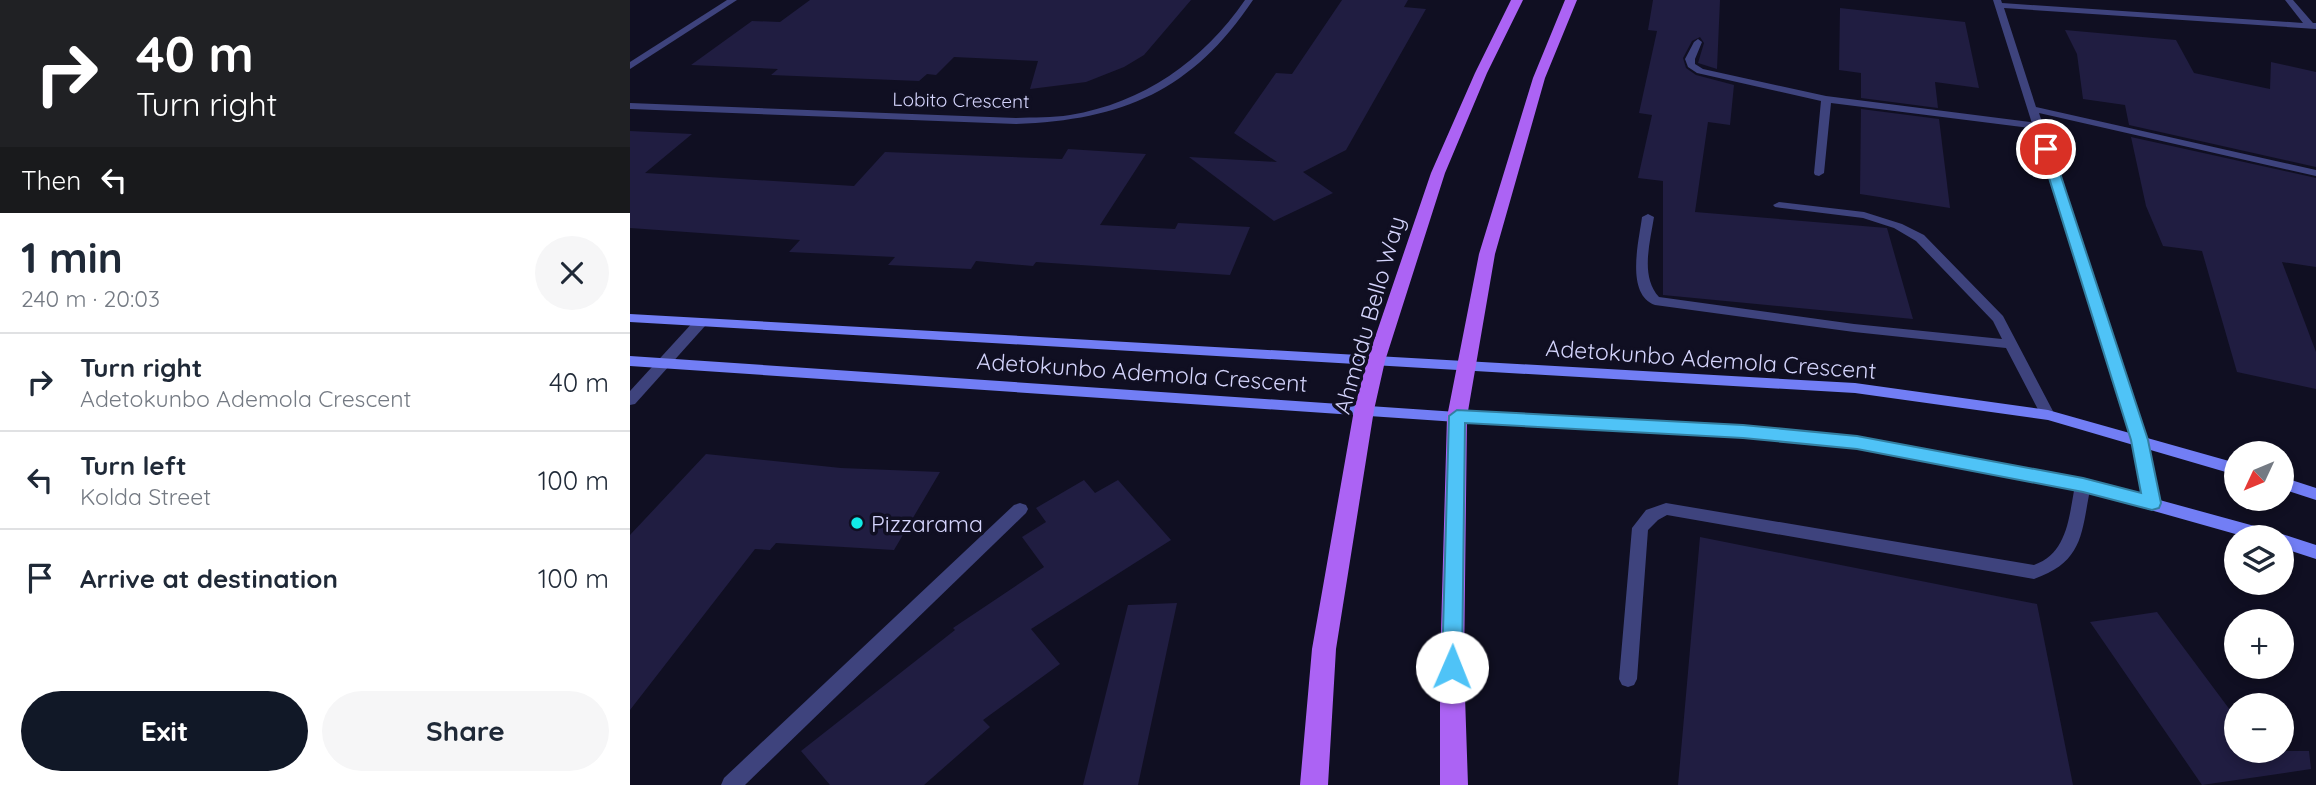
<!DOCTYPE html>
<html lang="en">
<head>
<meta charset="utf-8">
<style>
  :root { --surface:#fff; --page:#f6f6f7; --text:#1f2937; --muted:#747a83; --line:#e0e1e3; --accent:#111827 }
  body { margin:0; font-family:Quicksand,sans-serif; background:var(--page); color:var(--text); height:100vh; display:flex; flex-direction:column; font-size:26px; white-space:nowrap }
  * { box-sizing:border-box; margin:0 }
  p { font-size:23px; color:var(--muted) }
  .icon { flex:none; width:38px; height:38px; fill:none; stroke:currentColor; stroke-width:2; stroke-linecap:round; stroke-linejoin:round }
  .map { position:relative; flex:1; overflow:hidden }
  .details { display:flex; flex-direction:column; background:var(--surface); width:630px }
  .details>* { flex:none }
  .top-card { background:#202124; color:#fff; overflow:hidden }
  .needle { width:46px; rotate:226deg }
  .buttons { position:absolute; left:1594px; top:441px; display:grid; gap:14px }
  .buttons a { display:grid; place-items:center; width:70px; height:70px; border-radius:50%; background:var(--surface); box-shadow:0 4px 10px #0003; font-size:35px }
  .pin { position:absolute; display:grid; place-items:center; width:60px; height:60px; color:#fff; margin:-30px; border:4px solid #fff; border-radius:50%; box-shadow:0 2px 7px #0007 }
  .me { position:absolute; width:77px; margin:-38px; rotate:1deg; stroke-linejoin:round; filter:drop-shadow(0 0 5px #0008) }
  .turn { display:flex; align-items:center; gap:24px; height:147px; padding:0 21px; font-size:32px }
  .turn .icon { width:91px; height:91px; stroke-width:2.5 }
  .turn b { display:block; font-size:49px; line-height:60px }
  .then { display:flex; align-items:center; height:66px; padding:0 21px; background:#0003; gap:14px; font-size:26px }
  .round { display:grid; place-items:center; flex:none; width:74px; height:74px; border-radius:37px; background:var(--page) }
  .overview { display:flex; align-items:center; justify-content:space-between; height:119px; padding:0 21px }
  h1 { font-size:42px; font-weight:700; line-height:52px }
  .cta { display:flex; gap:14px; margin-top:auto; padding:14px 21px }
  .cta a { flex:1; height:80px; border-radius:42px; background:var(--accent); color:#fff; font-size:28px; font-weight:700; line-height:80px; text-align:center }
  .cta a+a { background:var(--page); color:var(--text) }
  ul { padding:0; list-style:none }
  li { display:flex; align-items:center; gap:21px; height:98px; padding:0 21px; border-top:2px solid var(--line) }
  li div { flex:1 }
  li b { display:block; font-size:26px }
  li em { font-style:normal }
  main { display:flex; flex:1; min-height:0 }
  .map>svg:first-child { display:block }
  .building { fill:#201d41 }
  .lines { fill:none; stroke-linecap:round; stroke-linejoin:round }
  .service { fill:#3e437d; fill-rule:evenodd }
  .minor { fill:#3e437d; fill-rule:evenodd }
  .secondary { fill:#727ef5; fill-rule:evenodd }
  .primary { fill:#ac63f4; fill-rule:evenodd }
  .route { fill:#4fc3f7; stroke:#337fa1; stroke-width:2 }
  .poi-dot { fill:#11eae6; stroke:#100f22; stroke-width:2.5 }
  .labels { text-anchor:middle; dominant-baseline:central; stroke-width:7; stroke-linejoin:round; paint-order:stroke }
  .far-street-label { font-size:19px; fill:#d4d4fc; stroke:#100f22 }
  .street-label { font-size:23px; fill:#d4d4fc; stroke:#100f22 }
  .poi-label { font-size:23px; fill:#d4d4fc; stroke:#100f22; text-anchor:start }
</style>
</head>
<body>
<main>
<section class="details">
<div class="top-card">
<div class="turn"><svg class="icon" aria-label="right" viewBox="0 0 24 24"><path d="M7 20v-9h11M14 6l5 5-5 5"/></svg><div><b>40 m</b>Turn right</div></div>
<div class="then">Then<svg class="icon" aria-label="left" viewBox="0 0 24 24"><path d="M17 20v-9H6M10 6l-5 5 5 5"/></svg></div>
</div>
<div class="overview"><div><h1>1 min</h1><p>240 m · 20:03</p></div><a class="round"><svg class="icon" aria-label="close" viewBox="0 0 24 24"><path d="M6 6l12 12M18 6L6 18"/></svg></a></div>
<ul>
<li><svg class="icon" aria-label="right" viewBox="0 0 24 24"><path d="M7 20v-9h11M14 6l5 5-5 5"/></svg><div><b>Turn right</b><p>Adetokunbo Ademola Crescent</p></div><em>40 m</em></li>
<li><svg class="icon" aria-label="left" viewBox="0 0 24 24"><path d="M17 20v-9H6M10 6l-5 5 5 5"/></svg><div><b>Turn left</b><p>Kolda Street</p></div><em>100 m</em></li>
<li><svg class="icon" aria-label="arrive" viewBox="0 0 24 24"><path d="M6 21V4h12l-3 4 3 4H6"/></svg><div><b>Arrive at destination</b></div><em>100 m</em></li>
</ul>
<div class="cta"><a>Exit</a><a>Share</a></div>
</section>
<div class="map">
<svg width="1686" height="785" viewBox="0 0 1686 785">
  <rect width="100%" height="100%" fill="#100f22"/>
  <g class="building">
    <path d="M180 0H561L514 55 494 67 456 82 400 89 408 61 324 57 306 75 297 74 289 81 141 75 148 69 61 65 122 21 150 22Z"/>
    <path d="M712 0H778L774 7 796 9 716 150 673 172 703 193 644 221 559 157 647 162 604 133 646 73 662 74Z"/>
    <path d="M1023 0H1090L1087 69 1068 63 1074 43 1070 37 1062 41 1053 58 1056 68 1066 75 1104 85 1100 125 1078 122 1065 212 1257 228 1283 319 1033 295V181L1008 178 1022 115 1009 113 1027 31 1018 30Z"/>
    <path d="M1210 8 1335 22 1349 88 1305 82 1308 108 1231 98V73L1209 70Z"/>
    <path d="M1435 30 1546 40 1564 73 1640 89 1641 62 1686 72V167L1499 125 1495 105 1453 99 1447 54Z"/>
    <path d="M1231 109 1309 119 1320 208 1230 194Z"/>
    <path d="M0 131 62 134 15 173 224 186 255 152 432 159 438 149 516 154 470 225 545 229 548 223 620 227 600 275 406 262 403 266 346 261 341 269 258 265 265 257 159 252 170 240 0 228Z"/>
    <path d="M1501 137 1686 178V267L1652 262 1686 352V389L1607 372 1572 251 1533 246 1516 206Z"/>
    <path d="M76 454 211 468 310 472 264 550 146 543 140 550 125 549 0 710V535Z"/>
    <path d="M454 480 465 493 488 480 541 540 401 629 430 664 353 720 360 727 294 785H200L171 751 325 630 323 628 414 567 392 537 416 522 406 508Z"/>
    <path d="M1070 537 1407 604 1443 785H1048Z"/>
    <path d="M547 603 508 785H453L498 605Z"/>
    <path d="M1527 612 1606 718V751H1679L1681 769 1572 785 1460 622Z"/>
  </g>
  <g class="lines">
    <g class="service">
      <path d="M1068 39 1072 42 1065 59V64L1073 69 1196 96 1408 123 1413 126 1408 129 1201 103 1194 173 1189 176 1185 175 1184 173 1191 101 1067 73 1058 67 1055 59 1064 42Z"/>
      <path d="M1149 202 1234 212 1272 224 1294 235 1373 316 1425 415 1423 419H1413L1376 348 1224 332 1025 305C995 294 1009 241 1012 217L1018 214 1024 217C1020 243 1010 276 1029 297L1224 324 1372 339 1363 321 1286 241 1264 228 1233 218 1145 207 1143 205Z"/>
      <path d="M1453 479 1458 481 1461 485C1451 532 1455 561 1404 579L1037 515 1028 520 1018 530 1007 679 1004 685 998 687 992 685 989 679 1002 528 1016 510 1036 503 1404 565C1438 553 1439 516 1445 485L1448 481Z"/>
      <path d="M390 503 396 505 398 509 396 513 115 785H91L94 778 384 505Z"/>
    </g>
    <g class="minor">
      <path d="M97 0H107L0 69V62Z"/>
      <path d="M615 0H623C562 91 493 120 386 124L0 109V103L386 118C404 117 422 118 440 115 513 103 573 61 615 0Z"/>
      <path d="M1363 0H1371L1372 3 1673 23 1655 0H1663L1683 23H1686V29L1374 8 1406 107 1686 170V176L1409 113 1516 440 1530 503 1528 507 1522 509 1516 507 1514 503 1502 440Z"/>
      <path d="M70 319 76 323 75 326 5 404 0 405V391L65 320Z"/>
    </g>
    <g class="secondary">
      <path d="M0 314 1225 383 1418 410 1606 463V475L1418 420 1225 393 0 322Z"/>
      <path d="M0 356 827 412 1113 427 1227 436 1453 479 1639 530 1645 532 1647 536 1652 534 1686 545V559L1652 548V537H1616L1453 491 1227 448 1113 437 827 422 0 366Z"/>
      <path d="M1652 477 1686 488V500L1652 489Z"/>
    </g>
    <g class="primary">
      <path d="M881 0H893L857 73 815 173 755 361 744 410 706 649 698 785H670L682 649 724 410 737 361 801 173 845 73Z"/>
      <path d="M935 0H947L915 78 865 254 837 417 834 667 838 785H810V667L817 417 849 254 903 78Z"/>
    </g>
  </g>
  <path class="route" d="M1416 146 1422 149 1518 440 1531 503 1529 508 1522 510 1453 492 1227 449 1113 438 835 423 832 667 829 674 822 676 815 674 812 667 819 416 827 410 1113 425 1227 436 1453 478 1511 493 1501 440 1410 149Z"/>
  <circle class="poi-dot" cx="227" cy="523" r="7"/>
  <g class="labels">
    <g class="far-street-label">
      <text transform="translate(331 100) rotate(1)">Lobito Crescent</text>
    </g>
    <g class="street-label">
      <text transform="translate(739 315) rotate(-74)">Ahmadu Bello Way</text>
      <text transform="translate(1081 359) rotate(4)">Adetokunbo Ademola Crescent</text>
      <text transform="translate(512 372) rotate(4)">Adetokunbo Ademola Crescent</text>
    </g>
    <g class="poi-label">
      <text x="241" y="523">Pizzarama</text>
    </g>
  </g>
</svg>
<div class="buttons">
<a><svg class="needle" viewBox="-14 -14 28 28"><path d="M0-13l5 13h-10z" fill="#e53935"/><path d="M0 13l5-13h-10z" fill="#747a83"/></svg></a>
<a><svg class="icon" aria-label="layers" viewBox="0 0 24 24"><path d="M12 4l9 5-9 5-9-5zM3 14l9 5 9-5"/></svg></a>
<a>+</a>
<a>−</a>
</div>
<div class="pin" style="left:1416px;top:149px;background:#d93025"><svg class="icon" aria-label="arrive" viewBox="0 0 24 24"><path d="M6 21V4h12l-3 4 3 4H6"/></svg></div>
<svg class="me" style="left:822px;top:667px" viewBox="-20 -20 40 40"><circle r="19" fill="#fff"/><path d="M0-13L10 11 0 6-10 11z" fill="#4fc3f7"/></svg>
</div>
</main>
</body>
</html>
